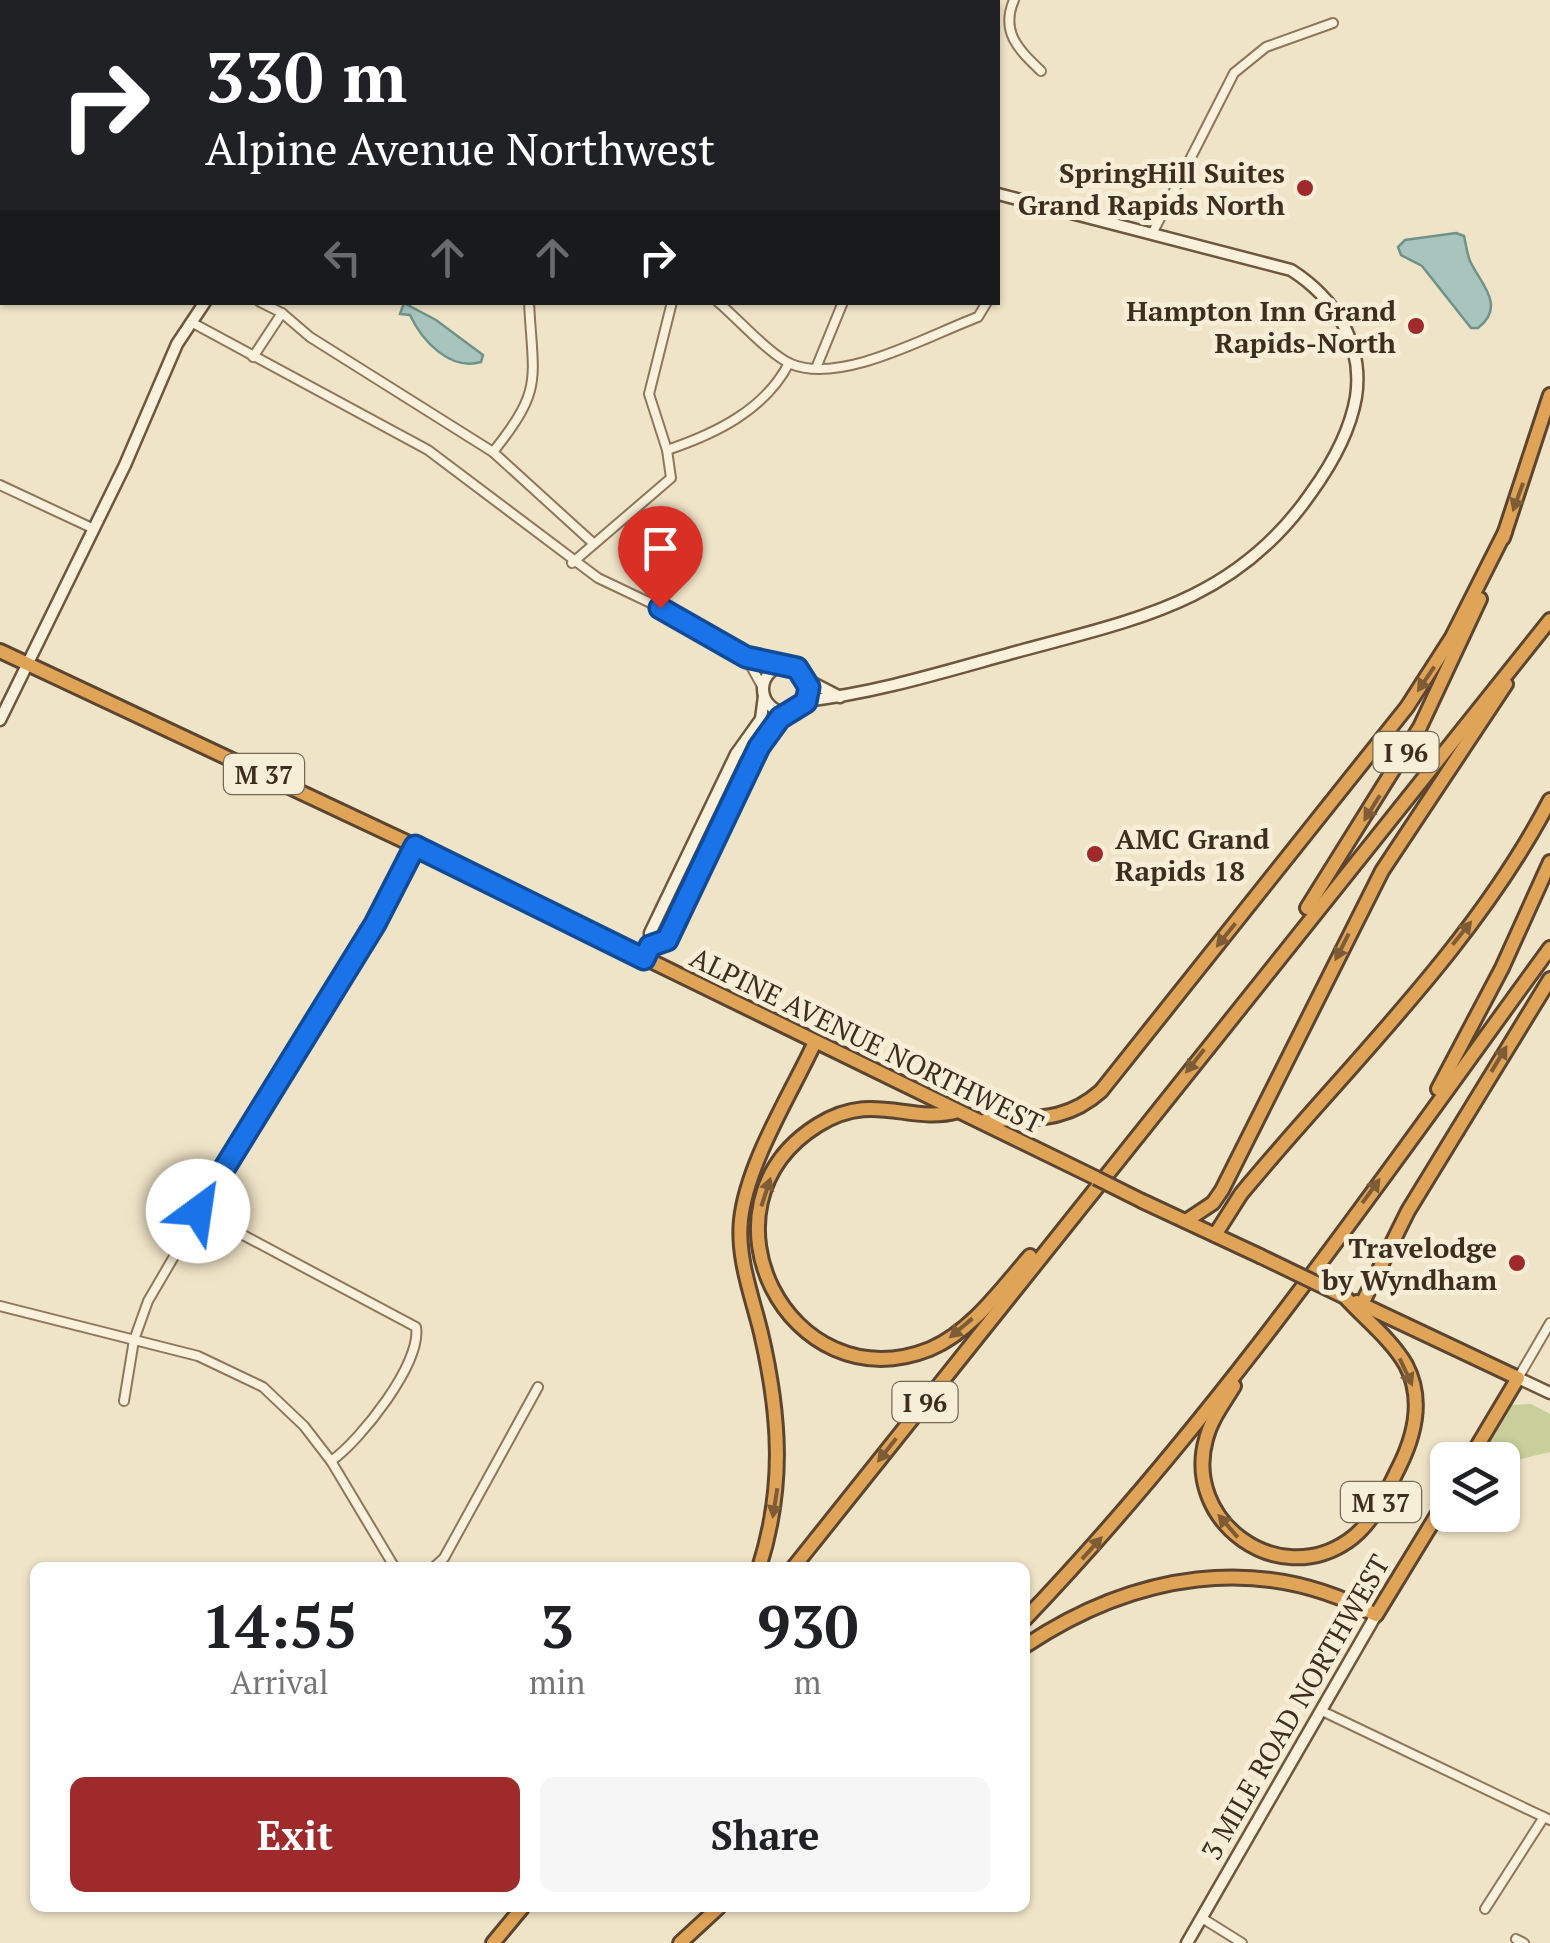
<!DOCTYPE html>
<html lang="en">
<head>
<meta charset="utf-8">
<style>
  :root { --surface:#fff; --page:#f6f6f6; --text:#202124; --muted:#757577; --accent:#9e2a2b }
  body { margin:0; font-family:"PT Serif",serif; background:var(--page); color:var(--text); height:100vh; display:flex; flex-direction:column; font-size:38px; white-space:nowrap }
  * { box-sizing:border-box; margin:0 }
  p { font-size:32px; color:var(--muted) }
  .icon { flex:none; width:55px; height:55px; fill:none; stroke:currentColor; stroke-width:2; stroke-linecap:round; stroke-linejoin:round }
  .map { position:relative; flex:1; overflow:hidden }
  .sheet { position:absolute; left:30px; top:1562px; width:1000px; height:350px; display:flex; flex-direction:column; background:var(--surface); border-radius:15px; box-shadow:0 2px 8px #0004 }
  .sheet>* { flex:none }
  .top-card { position:absolute; left:0px; top:0px; width:1000px; height:305px; box-shadow:0 2px 8px #0004; background:#202124; color:#fff; overflow:hidden }
  .fabs { position:absolute; left:1430px; top:1442px; display:grid; gap:20px }
  .fabs a { display:grid; place-items:center; width:90px; height:90px; border-radius:15px; background:var(--surface); box-shadow:0 2px 8px #0004; font-size:50px }
  .pin { position:absolute; display:grid; place-items:center; width:85px; height:85px; color:#fff; margin:-102px -42px; border-radius:50% 50% 50% 0; rotate:-45deg; box-shadow:0 0 10px #0007 }
  .pin .icon { rotate:45deg }
  .me { position:absolute; width:110px; margin:-55px; rotate:31deg; stroke-linejoin:round; filter:drop-shadow(0 0 8px #0008) }
  .turn { display:flex; align-items:center; gap:35px; height:210px; padding:0 40px; font-size:45px }
  .turn .icon { width:130px; height:130px; stroke-width:2.5 }
  .turn b { display:block; font-size:70px; line-height:85px }
  .lanes { display:flex; align-items:center; height:95px; padding:0 40px; background:#0003; justify-content:center; gap:50px; direction:ltr }
  .lanes .off { opacity:.35 }
  .eta { display:flex; justify-content:space-evenly; align-items:center; height:170px; text-align:center }
  .eta b { font-size:60px; font-weight:800; line-height:70px }
  .button { display:flex; gap:20px; margin-top:auto; padding:20px 40px }
  .button a { flex:1; height:115px; border-radius:15px; background:var(--accent); color:#fff; font-size:40px; font-weight:800; line-height:115px; text-align:center }
  .button a+a { background:var(--page); color:var(--text) }
  .map>svg:first-child { display:block }
  .green { fill:#c9cf9b }
  .water { fill:#a9c4bc; stroke:#6f938a; stroke-width:2.5 }
  .lines { fill:none; stroke-linecap:round; stroke-linejoin:round }
  .street-casing { stroke:#8d765c; stroke-width:12 }
  .secondary-casing { stroke:#6f573f; stroke-width:15 }
  .highway-casing { stroke:#5b4430; stroke-width:18 }
  .street { stroke:#faf1dc; stroke-width:8 }
  .secondary { stroke:#faf1dc; stroke-width:10 }
  .highway { stroke:#e0a458; stroke-width:12 }
  .highway-bridge-casing { stroke:#5b4430; stroke-width:18; stroke-linecap:butt }
  .highway-bridge { stroke:#e0a458; stroke-width:12 }
  .oneway { fill:#7e5d36 }
  .route-casing { stroke:#114b97; stroke-width:25 }
  .route { stroke:#1a73e8; stroke-width:18 }
  .poi-dot { fill:#9e2a2b; stroke:#f7eed8; stroke-width:4 }
  .labels { text-anchor:middle; dominant-baseline:central; stroke-width:10; stroke-linejoin:round; paint-order:stroke }
  .shield { fill:#f7eed8; stroke:#756857; stroke-width:2.5 }
  .shield-label { font-size:25px; font-weight:bold; fill:#3d2e20 }
  .poi-label { font-size:28px; font-weight:bold; fill:#3d2e20; stroke:#f7eed8; text-anchor:end }
  .street-label { font-size:28px; fill:#3d2e20; stroke:#f7eed8 }
</style>
</head>
<body>
<div class="map">
<svg width="1550" height="1943" viewBox="0 0 1550 1943">
  <rect width="100%" height="100%" fill="#f0e4c8"/>
  <path class="green" d="M1531 1404 1550 1414V1452L1508 1462 1483 1450 1509 1405Z"/>
  <g class="water">
    <path d="M1456 233 1464 236C1466 244 1467 254 1470 261 1480 283 1507 306 1478 328H1471L1422 266 1401 255 1398 247 1405 240Z"/>
    <path d="M404 303 436 320 483 355 481 362C450 371 422 341 410 315L400 314Z"/>
  </g>
  <g class="lines">
    <defs>
      <g id="street">
        <path d="M617 0 619 2"/>
        <path d="M1014 0C1000 32 1019 50 1041 71"/>
        <path d="M438 2 442 0"/>
        <path d="M565 2 566 0"/>
        <path d="M659 2 675 0"/>
        <path d="M0 160H2"/>
        <path d="M1153 232 1234 73 1266 47 1333 23"/>
        <path d="M0 244 2 237"/>
        <path d="M260 302 282 313"/>
        <path d="M718 302C737 318 770 355 791 364 842 385 929 335 978 317L987 302"/>
        <path d="M191 322 428 450 598 578 699 626 746 657 782 666"/>
        <path d="M253 357 282 313 310 337 493 452 593 543"/>
        <path d="M816 368 843 302"/>
        <path d="M667 450C715 434 765 410 789 363"/>
        <path d="M493 452C544 388 533 381 529 302"/>
        <path d="M0 485 94 529"/>
        <path d="M572 563 671 478 667 450 649 394 672 302"/>
        <path d="M746 657 763 688"/>
        <path d="M198 1211 416 1327C422 1363 360 1441 331 1461"/>
        <path d="M0 1306 198 1356 263 1387 304 1426 331 1461 395 1568"/>
        <path d="M1518 1378 1550 1323"/>
        <path d="M124 1401 134 1340 148 1301 297 1046 375 923 415 846"/>
        <path d="M433 1568 444 1558 538 1387"/>
        <path d="M1322 1711 1550 1820"/>
        <path d="M1485 1909 1544 1817"/>
        <path d="M1202 1918 1242 1943"/>
        <path d="M1516 1939 1524 1943"/>
      </g>
      <g id="secondary">
        <path d="M774 0 776 2"/>
        <path d="M372 2 374 0"/>
        <circle cx="786" cy="689" r="23"/>
        <path d="M807 680 840 697"/>
        <path d="M805 701C876 693 943 672 1012 653 1133 620 1235 603 1311 493 1332 464 1350 432 1356 397 1364 344 1335 298 1291 270L998 194"/>
        <path d="M0 720 125 465 177 344 205 302"/>
        <path d="M650 946 667 939 771 727 794 710"/>
        <path d="M644 959 650 946V933L736 754 761 719 764 696"/>
        <path d="M1518 1378 1550 1393"/>
        <path d="M1187 1943 1376 1615"/>
      </g>
      <g id="highway">
        <path d="M1503 538 1550 395"/>
        <path d="M0 651 415 846 1096 1178"/>
        <path d="M1307 908 1420 727 1480 599"/>
        <path d="M1438 1089 1502 968 1550 862"/>
        <path d="M958 1111C909 1125 874 1090 818 1125 688 1206 789 1405 930 1349 971 1332 1002 1288 1030 1256"/>
        <path d="M984 1121C1031 1117 1064 1124 1101 1091L1407 707 1452 637 1505 532"/>
        <path d="M1142 1201 1260 1256"/>
        <path d="M1186 1221 1213 1203 1222 1190 1382 871 1506 684"/>
        <path d="M1215 1235 1241 1194C1346 1067 1473 948 1550 800"/>
        <path d="M1357 1302 1518 1378 1469 1460"/>
        <path d="M1362 1304 1408 1211 1550 979"/>
        <path d="M1234 1386C1224 1403 1211 1419 1206 1439 1183 1521 1277 1590 1348 1541 1373 1524 1386 1493 1399 1467 1415 1435 1424 1399 1406 1365 1392 1340 1364 1318 1345 1297"/>
        <path d="M759 1568C785 1487 780 1415 761 1333 752 1296 737 1258 741 1220 747 1163 791 1094 815 1042"/>
        <path d="M793 1568 1550 620"/>
        <path d="M1025 1619C1221 1414 1383 1177 1550 948"/>
        <path d="M1025 1646C1133 1574 1259 1551 1376 1615L1448 1497"/>
        <path d="M493 1943 522 1908"/>
        <path d="M680 1943 718 1908"/>
      </g>
    </defs>
    <use href="#street" class="street-casing"/>
    <use href="#secondary" class="secondary-casing"/>
    <use href="#highway" class="highway-casing"/>
    <use href="#street" class="street"/>
    <use href="#secondary" class="secondary"/>
    <use href="#highway" class="highway"/>
    <defs>
      <g id="highway-bridge">
        <path d="M1096 1178 1142 1201"/>
        <path d="M1260 1256 1345 1297"/>
      </g>
    </defs>
    <use href="#highway-bridge" class="highway-bridge-casing"/>
    <use href="#highway-bridge" class="highway-bridge"/>
  </g>
  <defs><path id="oneway-solid" d="M-6-.8H1V-3.2L6.5 0L1 3.2V.8H-6Z" transform="scale(2.5)"/></defs>
  <g class="oneway">
    <use href="#oneway-solid" transform="translate(1518 497) rotate(110)"/>
    <use href="#oneway-solid" transform="translate(1426 679) rotate(124)"/>
    <use href="#oneway-solid" transform="translate(1372 808) rotate(122)"/>
    <use href="#oneway-solid" transform="translate(1462 933) rotate(-51)"/>
    <use href="#oneway-solid" transform="translate(1226 935) rotate(129)"/>
    <use href="#oneway-solid" transform="translate(1342 947) rotate(117)"/>
    <use href="#oneway-solid" transform="translate(1499 1059) rotate(-59)"/>
    <use href="#oneway-solid" transform="translate(1195 1061) rotate(128)"/>
    <use href="#oneway-solid" transform="translate(1371 1191) rotate(-54)"/>
    <use href="#oneway-solid" transform="translate(766 1192) rotate(-72)"/>
    <use href="#oneway-solid" transform="translate(961 1328) rotate(140)"/>
    <use href="#oneway-solid" transform="translate(1406 1372) rotate(65)"/>
    <use href="#oneway-solid" transform="translate(887 1450) rotate(128)"/>
    <use href="#oneway-solid" transform="translate(775 1503) rotate(99)"/>
    <use href="#oneway-solid" transform="translate(1228 1526) rotate(-131)"/>
    <use href="#oneway-solid" transform="translate(1092 1548) rotate(-48)"/>
  </g>
  <g class="lines">
    <defs>
      <path id="route" d="M198 1211 375 924 415 846 644 959 650 946 667 940 759 747 780 718 806 702 809 687 797 668 746 657 660 608"/>
    </defs>
    <use href="#route" class="route-casing"/>
    <use href="#route" class="route"/>
  </g>
  <g class="poi-dot">
    <circle cx="1305" cy="188" r="10"/>
    <circle cx="1416" cy="326" r="10"/>
    <circle cx="1095" cy="854" r="10"/>
    <circle cx="1517" cy="1263" r="10"/>
  </g>
  <g class="labels">
    <g class="shield">
      <rect x="1373.5" y="732" width="65" height="40" rx="8"/>
      <rect x="224" y="754" width="80" height="40" rx="8"/>
      <rect x="892.5" y="1382" width="65" height="40" rx="8"/>
      <rect x="1341" y="1482" width="80" height="40" rx="8"/>
    </g>
    <g class="shield-label">
      <text x="1406" y="752">I 96</text>
      <text x="264" y="774">M 37</text>
      <text x="925" y="1402">I 96</text>
      <text x="1381" y="1502">M 37</text>
    </g>
    <g class="poi-label">
      <text x="1285" y="172">SpringHill Suites<tspan x="1285" dy="32">Grand Rapids North</tspan></text>
      <text x="1396" y="310">Hampton Inn Grand<tspan x="1396" dy="32">Rapids-North</tspan></text>
      <text x="1115" y="838" text-anchor="start">AMC Grand<tspan x="1115" dy="32">Rapids 18</tspan></text>
      <text x="1497" y="1247">Travelodge<tspan x="1497" dy="32">by Wyndham</tspan></text>
    </g>
    <g class="street-label">
      <text transform="translate(867 1040) rotate(26)">ALPINE AVENUE NORTHWEST</text>
      <text transform="translate(1295 1707) rotate(-60)">3 MILE ROAD NORTHWEST</text>
    </g>
  </g>
</svg>
<div class="fabs">
<a><svg class="icon" aria-label="layers" viewBox="0 0 24 24"><path d="M12 4l9 5-9 5-9-5zM3 14l9 5 9-5"/></svg></a>
</div>
<div class="pin" style="left:660px;top:608px;background:#d93025"><svg class="icon" aria-label="arrive" viewBox="0 0 24 24"><path d="M6 21V4h12l-3 4 3 4H6"/></svg></div>
<svg class="me" style="left:198px;top:1211px" viewBox="-20 -20 40 40"><circle r="19" fill="#fff"/><path d="M0-13L10 11 0 6-10 11z" fill="#1a73e8"/></svg>
<div class="top-card">
<div class="turn"><svg class="icon" aria-label="right" viewBox="0 0 24 24"><path d="M7 20v-9h11M14 6l5 5-5 5"/></svg><div><b>330 m</b>Alpine Avenue Northwest</div></div>
<div class="lanes"><svg class="icon off" aria-label="left" viewBox="0 0 24 24"><path d="M17 20v-9H6M10 6l-5 5 5 5"/></svg><svg class="icon off" aria-label="ahead" viewBox="0 0 24 24"><path d="M12 20V5M6 11l6-6 6 6"/></svg><svg class="icon off" aria-label="ahead" viewBox="0 0 24 24"><path d="M12 20V5M6 11l6-6 6 6"/></svg><svg class="icon" aria-label="right" viewBox="0 0 24 24"><path d="M7 20v-9h11M14 6l5 5-5 5"/></svg></div>
</div>
<section class="sheet">
<div class="eta">
<div><b>14:55</b><p>Arrival</p></div>
<div><b>3</b><p>min</p></div>
<div><b>930</b><p>m</p></div>
</div>
<div class="button"><a>Exit</a><a>Share</a></div>
</section>
</div>
</body>
</html>
